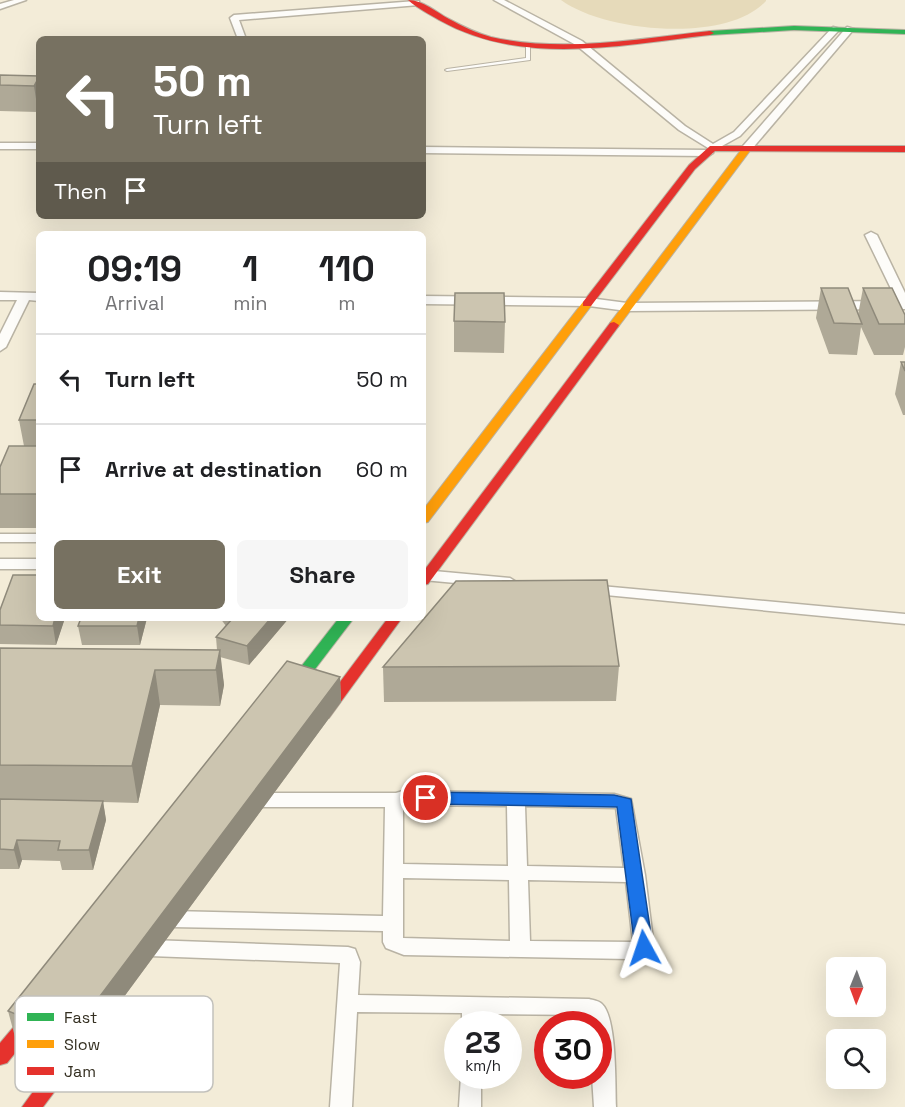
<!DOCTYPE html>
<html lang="en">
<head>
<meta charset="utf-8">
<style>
  :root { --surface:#fff; --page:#f6f6f6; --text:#202124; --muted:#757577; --line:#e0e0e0; --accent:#777161 }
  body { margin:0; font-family:"Space Grotesk",sans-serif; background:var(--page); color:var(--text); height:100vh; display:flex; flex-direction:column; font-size:22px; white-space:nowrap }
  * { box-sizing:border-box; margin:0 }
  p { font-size:20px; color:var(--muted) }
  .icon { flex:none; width:33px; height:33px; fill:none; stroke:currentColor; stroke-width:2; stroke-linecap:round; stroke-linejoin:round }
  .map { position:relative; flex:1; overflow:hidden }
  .sheet { position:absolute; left:36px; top:231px; width:390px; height:390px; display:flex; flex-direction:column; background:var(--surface); border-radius:9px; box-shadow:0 6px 24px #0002 }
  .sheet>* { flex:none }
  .guide { position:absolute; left:36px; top:36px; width:390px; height:183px; border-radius:9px; box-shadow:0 6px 24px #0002; background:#777161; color:#fff; overflow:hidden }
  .needle { width:39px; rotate:181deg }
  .buttons { position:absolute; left:826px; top:957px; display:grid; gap:12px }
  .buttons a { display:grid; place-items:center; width:60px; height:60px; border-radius:9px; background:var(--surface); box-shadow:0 6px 24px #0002; font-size:30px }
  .speed { position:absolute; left:444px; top:1011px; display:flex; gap:12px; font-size:30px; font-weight:700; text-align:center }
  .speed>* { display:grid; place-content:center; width:78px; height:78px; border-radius:50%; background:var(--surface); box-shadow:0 6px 24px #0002; line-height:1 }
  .speed small { font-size:15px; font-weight:400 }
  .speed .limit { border:9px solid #d22; background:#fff; color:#111 }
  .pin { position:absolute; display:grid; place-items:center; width:51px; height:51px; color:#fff; margin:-26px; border:3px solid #fff; border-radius:50%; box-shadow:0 2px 6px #0007 }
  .me { position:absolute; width:66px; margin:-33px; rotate:355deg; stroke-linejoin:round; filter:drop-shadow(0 0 4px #0008) }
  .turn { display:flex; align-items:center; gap:21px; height:126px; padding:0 18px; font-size:27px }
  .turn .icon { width:78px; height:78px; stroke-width:2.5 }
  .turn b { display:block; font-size:42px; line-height:51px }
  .then { display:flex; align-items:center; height:57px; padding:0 18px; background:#0003; gap:12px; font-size:22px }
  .eta { display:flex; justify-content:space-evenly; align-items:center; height:102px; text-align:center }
  .eta b { font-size:36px; font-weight:600; line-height:42px }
  .primary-button { display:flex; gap:12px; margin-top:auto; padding:12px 18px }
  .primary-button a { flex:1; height:69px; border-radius:9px; background:var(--accent); color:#fff; font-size:24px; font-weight:600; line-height:69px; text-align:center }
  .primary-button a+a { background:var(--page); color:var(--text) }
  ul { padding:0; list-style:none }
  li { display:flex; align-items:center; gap:18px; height:90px; padding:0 18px; border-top:2px solid var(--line) }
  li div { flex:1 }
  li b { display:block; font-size:22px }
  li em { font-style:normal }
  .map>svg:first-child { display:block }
  .green { fill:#e6daba }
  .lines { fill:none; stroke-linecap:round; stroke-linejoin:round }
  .lane-casing { stroke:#b9b3a4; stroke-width:2 }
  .street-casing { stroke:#b9b3a4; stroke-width:3 }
  .fast-casing { stroke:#b9b3a4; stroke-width:2 }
  .slow-casing { stroke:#b9b3a4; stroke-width:2 }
  .jam-casing { stroke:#b9b3a4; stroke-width:2 }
  .lane { fill:#fdfcf9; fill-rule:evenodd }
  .street { fill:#fdfcf9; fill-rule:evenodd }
  .fast { fill:#30b455; fill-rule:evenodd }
  .slow { fill:#ff9f0a; fill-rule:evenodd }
  .jam { fill:#e5322d; fill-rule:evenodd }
  .wall { fill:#afa997 }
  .shaded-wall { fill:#8f8a7b }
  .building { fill:#ccc5b0; stroke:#8f8a7b; stroke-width:1.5 }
  .route { fill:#1a73e8; stroke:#114b97; stroke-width:1.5 }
  .key { fill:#fff; stroke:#c2c1bc; stroke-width:1.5 }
  .key-label { font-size:16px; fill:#342f21 }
</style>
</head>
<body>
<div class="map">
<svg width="905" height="1107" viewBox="0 0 905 1107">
  <rect width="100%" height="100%" fill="#f3ecd8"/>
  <path class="green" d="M561 0H766V1C727 44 604 32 561 0Z"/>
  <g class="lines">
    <defs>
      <path id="lane" d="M528 43 530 44V60L447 71 445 70 447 69 526 58V44Z"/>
      <g id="street">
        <path d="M14 0H26L0 9V4Z"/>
        <path d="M494 0H504L582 41 685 126 713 144 734 132 833 27 840 29 740 136 713 151 679 130 576 45Z"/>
        <path d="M416 1H419V5L239 20 246 39H238L230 18 234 15Z"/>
        <path d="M847 27 854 29 751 150H743V146Z"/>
        <rect x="0" y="143" width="39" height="6"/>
        <path d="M423 147 708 150 713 153 708 156 423 153Z"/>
        <path d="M871 232 877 235 905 293V309L627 311 589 306 423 304V296L589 298 627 303 897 301 865 235Z"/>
        <path d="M0 292 39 293V301L29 300 6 347 0 351V334L17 300H0Z"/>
        <rect x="0" y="534" width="39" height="8"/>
        <rect x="0" y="559" width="39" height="10"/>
        <path d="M423 570 510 578 518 583 510 588 423 580Z"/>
        <path d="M590 585 905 614V624L585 593 582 590Z"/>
        <path d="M403 791 614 794 631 799 645 875 654 948 651 954 629 959 404 955 386 948 383 942V931L171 927 164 924 161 919 164 914 171 911 383 916 385 807H259L253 805 250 800 253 795 259 793H396ZM403 805 507 806 508 866 403 864ZM525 806 616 808 624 868 527 866ZM403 878 509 880 510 941 403 938ZM528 880 626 882 633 942 530 941Z"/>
        <path d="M141 937 150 940 348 947 355 949 360 962 358 995 589 999C593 1000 599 1001 602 1004 617 1018 615 1085 616 1107H594L592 1076H598V1024H590L587 1015 482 1014V1024H462V1013L357 1012 352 1107H330L340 963 150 956 134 951 131 945 134 939Z"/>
        <path d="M461 1076H481V1107H459Z"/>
      </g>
      <g id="fast">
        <path d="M794 26 905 30V34L794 30 710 35 706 33 710 31Z"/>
        <path d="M339 618H354L296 694H286L283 690 286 686Z"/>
      </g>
      <g id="slow">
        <path d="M744 146 752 148 618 327H610V323Z"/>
        <path d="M587 301 592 304 591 306 428 522 423 523V510L583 302Z"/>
      </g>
      <g id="jam">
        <path d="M408 0C423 0 436 12 449 19 462 26 476 33 491 37 563 53 637 39 710 31L714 33 710 35C620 45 522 67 439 20 429 14 417 8 408 0Z"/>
        <path d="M710 146H905V152L715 151 695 169 591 306H583V302L689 165Z"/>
        <path d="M614 322 619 325 618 327 428 584 423 585V572L610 323Z"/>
        <path d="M388 618H402L329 718H319L316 714Z"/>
        <path d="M34 1008 41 1011 43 1016 41 1021 7 1063 0 1065V1043L27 1011Z"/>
        <path d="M84 1029 91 1031 93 1037 91 1043 43 1107H22L77 1031Z"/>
      </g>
    </defs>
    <use href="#lane" class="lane-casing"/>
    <use href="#street" class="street-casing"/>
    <use href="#fast" class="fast-casing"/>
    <use href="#slow" class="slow-casing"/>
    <use href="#jam" class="jam-casing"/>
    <use href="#lane" class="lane"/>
    <use href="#street" class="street"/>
    <use href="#fast" class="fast"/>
    <use href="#slow" class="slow"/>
    <use href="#jam" class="jam"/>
  </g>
  <g class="wall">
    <path d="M0 75 39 76 38 112 0 111Z"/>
    <path d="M821 288 858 315 863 288 905 315V347L903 355H874L861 327 857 355 829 354 816 318Z"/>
    <path d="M454 321 505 322 504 353 454 352Z"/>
    <path d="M901 362H905V415H903L895 394Z"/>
    <path d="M39 384V528H0V467L24 446 19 420Z"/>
    <path d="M0 610 39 618H65L56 645 0 644Z"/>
    <path d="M147 618 140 645H82L78 626Z"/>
    <path d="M220 618H289L249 665 220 657 224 685 220 706 160 705 138 803 103 802 106 820 93 870H62L60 861 22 860 19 869H0V648L217 650 216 637 226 626Z"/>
    <path d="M619 666 616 701 384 702 383 667Z"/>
    <path d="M340 677 341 702 76 1062 15 1037 8 1011Z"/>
  </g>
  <g class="shaded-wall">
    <path d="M39 77V109L38 112 34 86Z"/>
    <path d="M55 618H65L56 645 53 626Z"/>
    <path d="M139 618H147L140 645 137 626Z"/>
    <path d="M271 618H289L249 665 247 646Z"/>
    <path d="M220 650 224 685 220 706 216 670Z"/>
    <path d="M155 670 160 705 138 803 132 766Z"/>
    <path d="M340 677 341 702 76 1062 70 1036Z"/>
    <path d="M103 801 106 820 93 870 89 850Z"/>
    <path d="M17 840 22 860 19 869 14 850Z"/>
  </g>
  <g class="building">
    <path d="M0 75 39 76V77L34 86 0 85Z"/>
    <path d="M821 288H848L862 324 834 323Z"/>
    <path d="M863 288H892L905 315V324H879Z"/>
    <path d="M455 293H504L505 322 454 321Z"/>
    <path d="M901 362H905V371Z"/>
    <path d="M34 384H39V420H19Z"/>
    <path d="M9 446H39V494H0V467Z"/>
    <path d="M13 575H39V618H55L53 626 0 625V610Z"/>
    <path d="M607 580 619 666 383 667 456 581Z"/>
    <path d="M81 618H139L137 626H78Z"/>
    <path d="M233 618H232H271L247 646 216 637Z"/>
    <path d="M0 648 220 650 216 670H155L132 766 0 765Z"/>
    <path d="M287 661 340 677 70 1036 8 1011Z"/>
    <path d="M0 799 103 801 89 850H58L60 841 17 840 14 850 0 849Z"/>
  </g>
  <path class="route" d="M426 792 614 795 631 799 653 948 650 953 644 955 637 953 635 948 617 807 426 804 418 798Z"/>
  <rect x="15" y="996" width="198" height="96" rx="9" class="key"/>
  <rect x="27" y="1013" width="27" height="8" fill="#30b455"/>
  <rect x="27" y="1040" width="27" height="8" fill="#ff9f0a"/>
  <rect x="27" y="1067" width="27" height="8" fill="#e5322d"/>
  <g class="key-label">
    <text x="64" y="1023">Fast</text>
    <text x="64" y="1050">Slow</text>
    <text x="64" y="1077">Jam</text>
  </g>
</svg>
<div class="buttons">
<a><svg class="needle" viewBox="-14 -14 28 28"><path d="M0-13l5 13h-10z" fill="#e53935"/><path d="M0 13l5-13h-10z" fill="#757577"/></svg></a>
<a><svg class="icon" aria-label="search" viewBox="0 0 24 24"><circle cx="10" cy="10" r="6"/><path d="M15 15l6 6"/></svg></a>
</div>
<div class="speed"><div>23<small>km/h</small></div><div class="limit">30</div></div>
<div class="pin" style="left:426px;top:798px;background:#d93025"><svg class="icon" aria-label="arrive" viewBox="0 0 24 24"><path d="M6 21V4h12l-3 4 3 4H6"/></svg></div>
<svg class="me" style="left:644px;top:948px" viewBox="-20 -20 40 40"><path d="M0-17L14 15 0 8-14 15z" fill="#1a73e8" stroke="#fff" stroke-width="4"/></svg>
<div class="guide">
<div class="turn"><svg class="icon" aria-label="left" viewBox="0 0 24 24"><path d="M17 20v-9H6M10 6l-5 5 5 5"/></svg><div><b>50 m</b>Turn left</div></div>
<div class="then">Then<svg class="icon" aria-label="arrive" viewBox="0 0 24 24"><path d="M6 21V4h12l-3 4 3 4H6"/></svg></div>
</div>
<section class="sheet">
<div class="eta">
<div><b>09:19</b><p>Arrival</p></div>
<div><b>1</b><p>min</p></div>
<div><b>110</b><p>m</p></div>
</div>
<ul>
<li><svg class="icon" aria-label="left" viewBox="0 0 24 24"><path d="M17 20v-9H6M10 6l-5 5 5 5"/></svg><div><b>Turn left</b></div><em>50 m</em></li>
<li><svg class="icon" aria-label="arrive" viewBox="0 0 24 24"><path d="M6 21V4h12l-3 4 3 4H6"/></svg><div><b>Arrive at destination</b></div><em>60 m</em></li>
</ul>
<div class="primary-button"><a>Exit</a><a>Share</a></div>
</section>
</div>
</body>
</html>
